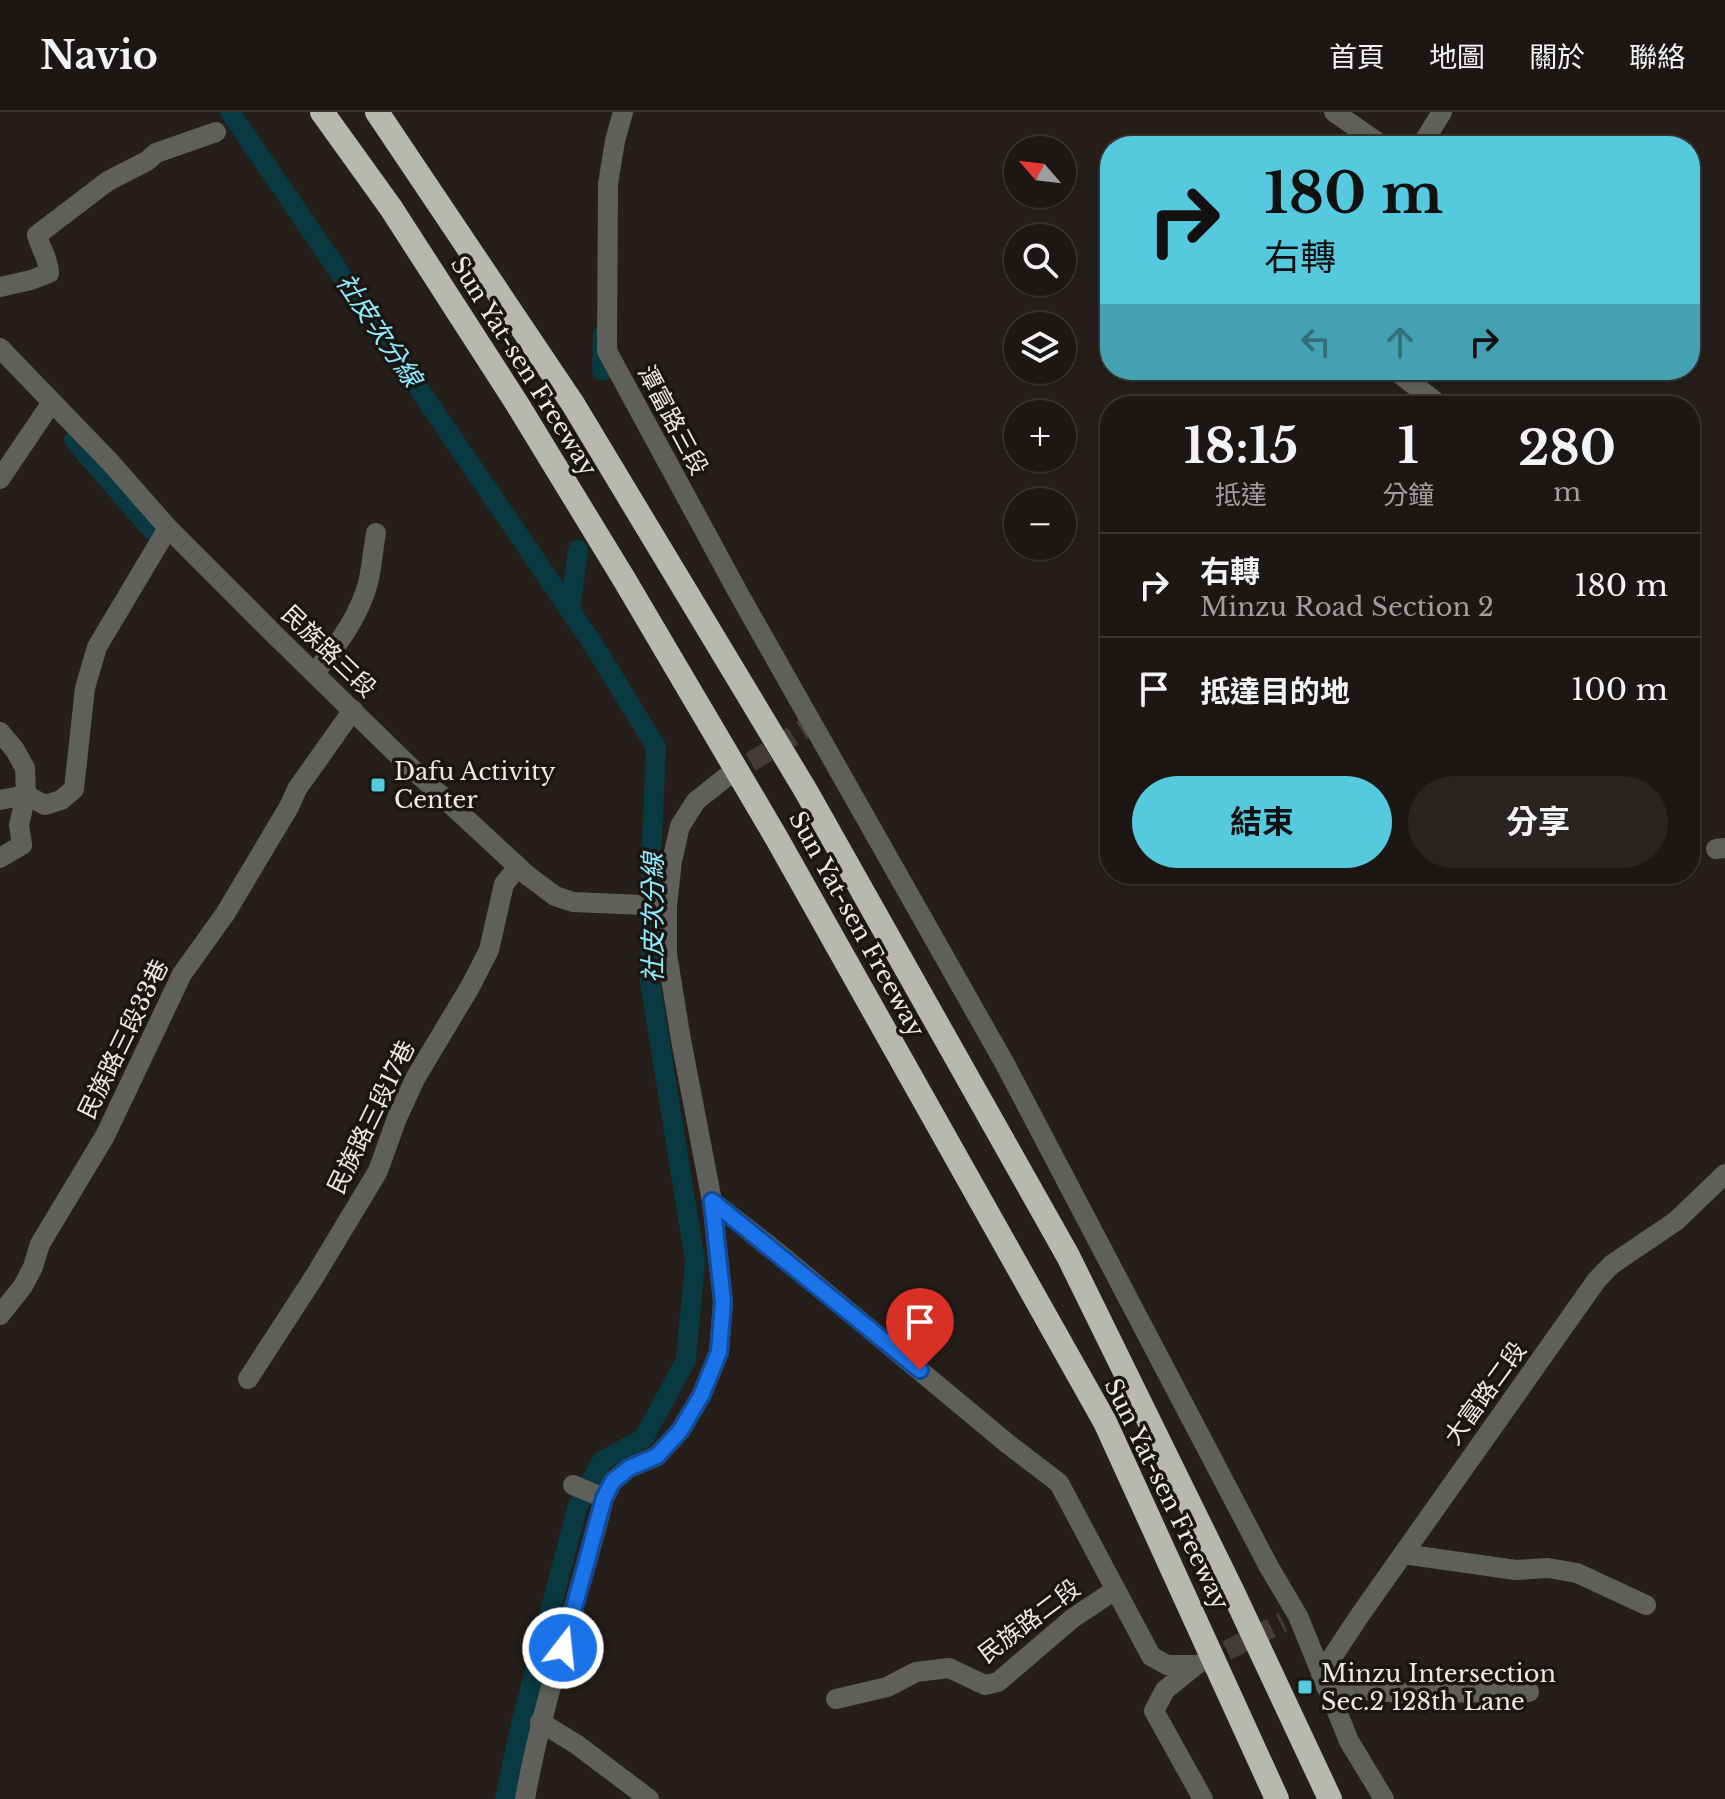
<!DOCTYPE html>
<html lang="zh-TW">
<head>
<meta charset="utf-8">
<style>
  :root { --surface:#1c1614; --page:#292322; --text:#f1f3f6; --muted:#a09fa0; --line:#3a3534; --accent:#55cadf }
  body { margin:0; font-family:"Libre Baskerville","Noto Sans TC",serif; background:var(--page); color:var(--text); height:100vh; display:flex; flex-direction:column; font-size:30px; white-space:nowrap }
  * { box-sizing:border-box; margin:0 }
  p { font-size:26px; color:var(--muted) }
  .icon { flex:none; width:44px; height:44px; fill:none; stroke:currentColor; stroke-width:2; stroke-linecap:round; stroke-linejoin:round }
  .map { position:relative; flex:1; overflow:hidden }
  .side { position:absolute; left:1100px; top:284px; width:600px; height:488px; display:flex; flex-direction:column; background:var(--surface); border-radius:32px; box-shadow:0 2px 6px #0004,0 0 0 2px var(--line) }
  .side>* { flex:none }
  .banner { position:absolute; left:1100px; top:24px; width:600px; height:244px; border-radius:32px; box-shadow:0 2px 6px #0004,0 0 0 2px var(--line); background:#55cadf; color:#111; overflow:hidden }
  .needle { width:52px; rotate:298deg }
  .fabs { position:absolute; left:1004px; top:24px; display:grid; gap:16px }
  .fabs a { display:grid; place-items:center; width:72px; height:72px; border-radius:50%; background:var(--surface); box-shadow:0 2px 6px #0004,0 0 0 2px var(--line); font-size:40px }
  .pin { position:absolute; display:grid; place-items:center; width:68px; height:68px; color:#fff; margin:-82px -34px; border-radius:50% 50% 50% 0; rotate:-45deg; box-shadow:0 0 8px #0007 }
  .pin .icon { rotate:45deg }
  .me { position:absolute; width:88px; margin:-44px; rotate:16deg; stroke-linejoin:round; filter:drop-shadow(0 0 6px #0008) }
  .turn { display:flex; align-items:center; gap:28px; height:168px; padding:0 32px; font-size:36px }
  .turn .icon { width:104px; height:104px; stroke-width:2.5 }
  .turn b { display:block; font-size:56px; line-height:68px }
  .lanes { display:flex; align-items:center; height:76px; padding:0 32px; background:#0003; justify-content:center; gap:40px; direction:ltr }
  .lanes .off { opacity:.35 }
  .eta { display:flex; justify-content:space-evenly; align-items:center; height:136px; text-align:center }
  .eta b { font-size:48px; font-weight:700; line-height:56px }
  .button { display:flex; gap:16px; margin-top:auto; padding:16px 32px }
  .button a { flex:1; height:92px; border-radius:48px; background:var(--accent); color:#111; font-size:32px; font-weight:700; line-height:92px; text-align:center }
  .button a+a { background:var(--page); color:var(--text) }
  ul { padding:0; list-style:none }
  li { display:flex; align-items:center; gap:24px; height:104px; padding:0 32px; border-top:2px solid var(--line) }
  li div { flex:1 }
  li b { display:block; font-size:30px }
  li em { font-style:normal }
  header { display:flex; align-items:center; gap:48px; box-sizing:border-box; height:112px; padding:0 40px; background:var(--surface); border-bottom:2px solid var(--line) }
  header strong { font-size:38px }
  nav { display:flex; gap:44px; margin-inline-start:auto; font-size:28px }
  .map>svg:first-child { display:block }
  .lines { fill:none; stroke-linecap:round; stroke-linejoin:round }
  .canal { stroke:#093941; stroke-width:20 }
  .minor-tunnel { stroke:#433c39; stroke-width:20; stroke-dasharray:20 10; stroke-linecap:butt }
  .minor { stroke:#5f605c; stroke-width:20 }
  .highway { stroke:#b7b9b1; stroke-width:24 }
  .route-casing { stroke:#114b97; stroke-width:20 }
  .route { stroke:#1a73e8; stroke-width:14 }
  .poi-dot { fill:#55cadf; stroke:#1b1512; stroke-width:3 }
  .labels { text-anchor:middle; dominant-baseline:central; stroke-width:7; stroke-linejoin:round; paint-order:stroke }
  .street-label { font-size:24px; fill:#ece8e6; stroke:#1b1512 }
  .poi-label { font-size:24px; fill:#ece8e6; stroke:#1b1512; text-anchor:start }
  .water-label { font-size:26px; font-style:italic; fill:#8debff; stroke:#1b1512 }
</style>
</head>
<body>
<header>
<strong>Navio</strong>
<nav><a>首頁</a><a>地圖</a><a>關於</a><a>聯絡</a></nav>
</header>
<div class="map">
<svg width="1725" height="1687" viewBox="0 0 1725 1687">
  <rect width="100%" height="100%" fill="#251e1b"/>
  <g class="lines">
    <g class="canal">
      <path d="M230 0 593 532 656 635 651 751 650 870 695 1149 686 1248 644 1326 602 1349 577 1396 521 1612 505 1687"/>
      <path d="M602 259 603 223"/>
      <path d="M74 328 153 419"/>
      <path d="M570 499 578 438"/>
    </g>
    <g class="minor-tunnel">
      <path d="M725 666 812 612"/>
      <path d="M1200 1552 1283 1510"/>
    </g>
    <g class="minor">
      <path d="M623 0 615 29 608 72 607 239 740 484 1005 952 1269 1455 1298 1504 1349 1629 1384 1687"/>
      <path d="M1334 0 1383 34"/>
      <path d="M1421 34 1442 0"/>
      <path d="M0 175 31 168 49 161C48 145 41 138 37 123L108 69 147 49 156 41 216 20"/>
      <path d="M0 236 111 351 168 416 280 528 406 651 527 763 555 784 573 790 667 794"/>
      <path d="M1395 258 1441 294"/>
      <path d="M0 367 52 290"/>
      <path d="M314 561C337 535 359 505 368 471 372 455 373 437 376 421"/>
      <path d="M0 620 15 638 25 656 26 683 19 713 22 733 0 746"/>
      <path d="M725 666 696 689 680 714 672 749 667 794V842L681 928 712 1089 777 1140 1008 1332 1059 1371 1151 1544 1167 1553H1196"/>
      <path d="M0 688 26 683 45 693 61 688 74 677 85 576 97 535 168 416"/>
      <path d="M1716 737 1725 736"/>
      <path d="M0 1203 23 1174 33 1155 40 1132 105 1024 182 862 225 802 289 695 297 677 353 598"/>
      <path d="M248 1267 316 1162 378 1059 397 1006 416 965 470 875 489 838 504 772 518 755"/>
      <path d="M573 1373 604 1386"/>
      <path d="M1403 1442 1516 1458 1548 1456 1577 1461 1646 1493"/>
      <path d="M1196 1553 1165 1578 1154 1599 1203 1687"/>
      <path d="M1321 1562 1360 1503 1596 1169 1611 1153 1676 1109 1725 1062"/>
      <path d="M1326 1575 1402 1581 1529 1580"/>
      <path d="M836 1587 887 1575 916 1560 949 1556 985 1573 998 1570 1073 1506 1115 1478"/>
      <path d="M540 1610 576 1632 649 1687"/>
      <path d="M525 1687C543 1585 579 1487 604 1386L613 1369 629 1356 657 1344 680 1319 701 1284 719 1240 723 1190 712 1089"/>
    </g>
    <g class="highway">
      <path d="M322 0 391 96 516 290 624 467 776 725 1105 1310 1277 1687"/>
      <path d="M377 0 573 292 806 679 1068 1144 1232 1478 1330 1687"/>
    </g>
  </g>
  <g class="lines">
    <defs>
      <path id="route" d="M563 1536 604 1386 613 1369 629 1356 657 1344 680 1319 701 1284 719 1240 723 1190 712 1089 920 1258"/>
    </defs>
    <use href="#route" class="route-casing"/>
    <use href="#route" class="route"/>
  </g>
  <g class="poi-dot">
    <rect x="370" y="665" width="16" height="16" rx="4"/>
    <rect x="1297" y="1567" width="16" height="16" rx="4"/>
  </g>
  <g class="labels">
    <g class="street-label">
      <text transform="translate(524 254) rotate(58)">Sun Yat-sen Freeway</text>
      <text transform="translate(673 308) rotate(62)">潭富路三段</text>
      <text transform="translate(329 539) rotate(44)">民族路三段</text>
      <text transform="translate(857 812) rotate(61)">Sun Yat-sen Freeway</text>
      <text transform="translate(123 927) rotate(-64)">民族路三段33巷</text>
      <text transform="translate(371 1005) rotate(-64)">民族路三段17巷</text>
      <text transform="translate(1485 1281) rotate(-54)">大富路二段</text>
      <text transform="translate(1167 1382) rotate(64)">Sun Yat-sen Freeway</text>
      <text transform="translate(1029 1509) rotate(-37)">民族路二段</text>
    </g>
    <g class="poi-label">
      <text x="394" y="659">Dafu Activity<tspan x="394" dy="28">Center</tspan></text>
      <text x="1321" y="1561">Minzu Intersection<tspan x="1321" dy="28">Sec.2 128th Lane</tspan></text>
    </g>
    <g class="water-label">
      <text transform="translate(379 218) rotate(56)">社皮次分線</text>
      <text transform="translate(653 806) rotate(-90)">社皮次分線</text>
    </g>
  </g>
</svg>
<div class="fabs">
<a><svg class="needle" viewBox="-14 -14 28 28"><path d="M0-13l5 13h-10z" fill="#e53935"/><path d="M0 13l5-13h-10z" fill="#a09fa0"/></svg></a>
<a><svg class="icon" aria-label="search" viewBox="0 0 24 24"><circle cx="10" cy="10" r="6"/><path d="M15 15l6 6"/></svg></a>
<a><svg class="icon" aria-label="layers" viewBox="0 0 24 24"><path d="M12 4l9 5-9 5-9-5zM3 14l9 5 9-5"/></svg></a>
<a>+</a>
<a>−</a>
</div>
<div class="pin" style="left:920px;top:1258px;background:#d93025"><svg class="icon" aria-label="arrive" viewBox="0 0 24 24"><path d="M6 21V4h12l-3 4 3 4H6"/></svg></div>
<svg class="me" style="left:563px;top:1536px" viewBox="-20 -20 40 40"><circle r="17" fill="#1a73e8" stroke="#fff" stroke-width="3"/><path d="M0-11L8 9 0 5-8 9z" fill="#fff"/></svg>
<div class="banner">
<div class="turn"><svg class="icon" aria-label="right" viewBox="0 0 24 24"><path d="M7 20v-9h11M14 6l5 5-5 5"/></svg><div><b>180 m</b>右轉</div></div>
<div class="lanes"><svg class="icon off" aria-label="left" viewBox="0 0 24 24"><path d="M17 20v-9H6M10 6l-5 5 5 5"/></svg><svg class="icon off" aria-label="ahead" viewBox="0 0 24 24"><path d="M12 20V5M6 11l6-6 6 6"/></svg><svg class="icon" aria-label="right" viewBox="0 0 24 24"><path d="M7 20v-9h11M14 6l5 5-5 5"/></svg></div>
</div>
<section class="side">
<div class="eta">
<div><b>18:15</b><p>抵達</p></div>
<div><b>1</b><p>分鐘</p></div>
<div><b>280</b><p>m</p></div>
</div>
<ul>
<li><svg class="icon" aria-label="right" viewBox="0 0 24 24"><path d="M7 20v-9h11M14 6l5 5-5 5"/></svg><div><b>右轉</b><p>Minzu Road Section 2</p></div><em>180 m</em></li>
<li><svg class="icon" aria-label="arrive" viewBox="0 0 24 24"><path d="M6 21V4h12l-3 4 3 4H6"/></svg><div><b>抵達目的地</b></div><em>100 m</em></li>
</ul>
<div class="button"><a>結束</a><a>分享</a></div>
</section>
</div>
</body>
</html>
